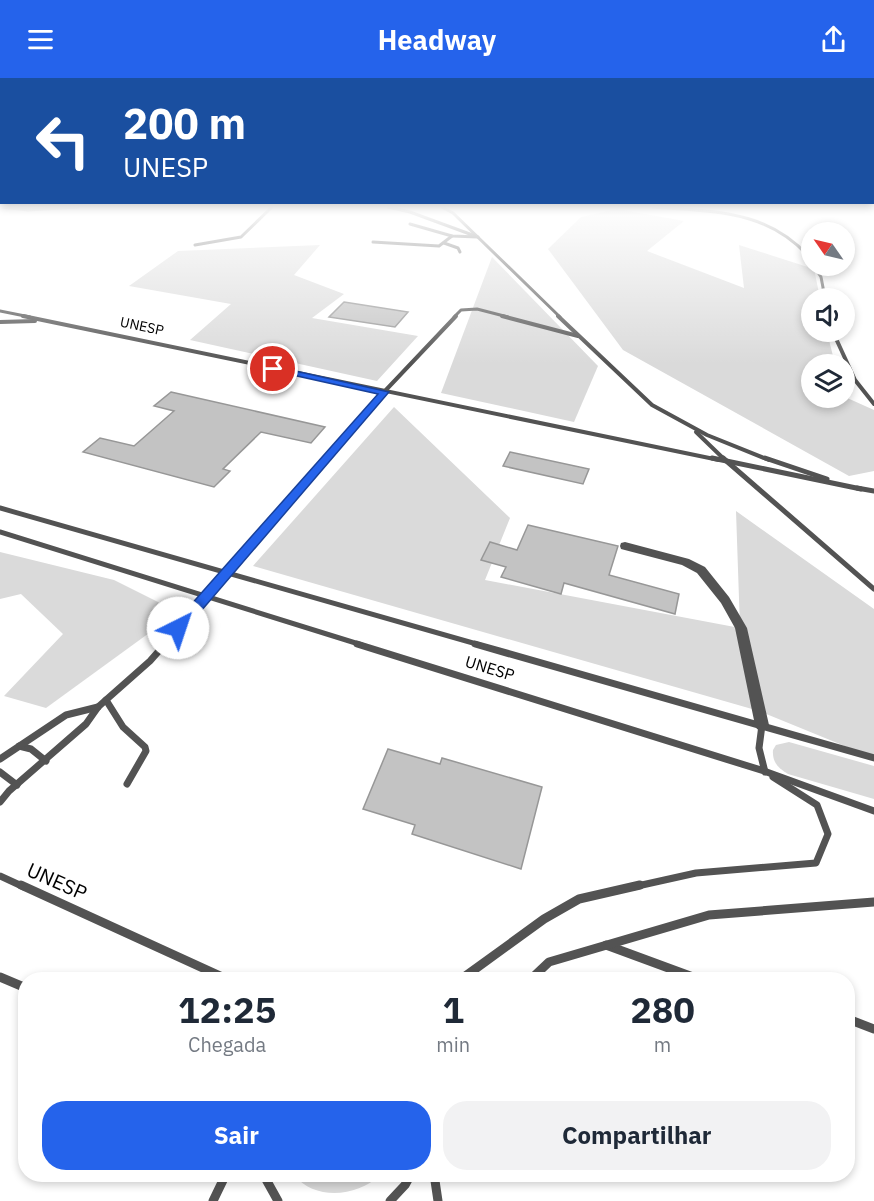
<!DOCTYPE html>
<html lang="pt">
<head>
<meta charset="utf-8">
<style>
  :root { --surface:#fff; --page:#f2f2f3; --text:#1f2937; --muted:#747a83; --accent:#2563eb }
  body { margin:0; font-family:"IBM Plex Sans",sans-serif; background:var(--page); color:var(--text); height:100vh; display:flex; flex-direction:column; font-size:22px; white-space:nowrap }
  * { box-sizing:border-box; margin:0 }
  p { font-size:20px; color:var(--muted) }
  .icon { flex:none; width:33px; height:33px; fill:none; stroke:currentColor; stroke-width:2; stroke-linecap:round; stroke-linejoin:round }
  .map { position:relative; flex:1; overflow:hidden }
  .drawer { position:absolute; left:18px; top:894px; width:837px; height:210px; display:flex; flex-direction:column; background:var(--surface); border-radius:24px; box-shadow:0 3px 9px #0003 }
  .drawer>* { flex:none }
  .hud { position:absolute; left:0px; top:0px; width:874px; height:126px; box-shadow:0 3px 9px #0003; background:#1a4fa0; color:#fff; overflow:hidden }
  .needle { width:39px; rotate:304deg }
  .controls { position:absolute; left:801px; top:144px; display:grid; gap:12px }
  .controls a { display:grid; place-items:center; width:54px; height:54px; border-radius:50%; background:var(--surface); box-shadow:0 3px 9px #0003; font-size:30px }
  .pin { position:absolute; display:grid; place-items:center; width:51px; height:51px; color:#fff; margin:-26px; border:3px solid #fff; border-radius:50%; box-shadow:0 2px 6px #0007 }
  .me { position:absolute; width:66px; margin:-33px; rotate:41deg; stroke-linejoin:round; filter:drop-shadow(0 0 4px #0008) }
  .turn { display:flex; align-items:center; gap:21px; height:126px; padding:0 24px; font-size:27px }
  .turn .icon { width:78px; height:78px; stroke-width:2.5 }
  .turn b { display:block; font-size:42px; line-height:51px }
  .eta { display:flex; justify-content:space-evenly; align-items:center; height:102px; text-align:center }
  .eta b { font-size:36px; font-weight:700; line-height:42px }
  .cta { display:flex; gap:12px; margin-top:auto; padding:12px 24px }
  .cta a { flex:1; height:69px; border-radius:24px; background:var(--accent); color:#fff; font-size:24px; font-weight:700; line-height:69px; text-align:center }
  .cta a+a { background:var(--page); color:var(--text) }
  header { display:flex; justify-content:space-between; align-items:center; height:78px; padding:0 24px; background:var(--accent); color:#fff; font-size:27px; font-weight:700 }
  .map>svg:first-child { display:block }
  .green { fill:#dadada }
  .building { fill:#c3c3c3; stroke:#979797; stroke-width:1.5 }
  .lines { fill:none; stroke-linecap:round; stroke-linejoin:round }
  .service-far4 { stroke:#535353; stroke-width:3 }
  .service-far3 { stroke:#535353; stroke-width:4 }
  .service-far2 { stroke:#535353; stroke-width:5 }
  .service-far1 { stroke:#535353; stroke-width:7 }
  .service { stroke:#535353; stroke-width:9 }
  .minor { fill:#535353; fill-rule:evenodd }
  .route { fill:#2563eb; stroke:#184099; stroke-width:1.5 }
  .labels { text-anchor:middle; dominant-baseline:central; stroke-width:4.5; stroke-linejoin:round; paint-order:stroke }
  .far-street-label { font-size:14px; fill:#000; stroke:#fff }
  .street-label { font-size:16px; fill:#000; stroke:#fff }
  .near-street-label { font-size:20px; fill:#000; stroke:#fff }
</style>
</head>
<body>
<header><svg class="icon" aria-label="menu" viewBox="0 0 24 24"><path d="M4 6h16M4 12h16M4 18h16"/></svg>Headway<svg class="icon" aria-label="share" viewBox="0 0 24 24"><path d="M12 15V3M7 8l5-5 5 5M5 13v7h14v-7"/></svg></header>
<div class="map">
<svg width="874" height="1123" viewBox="0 0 874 1123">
  <rect width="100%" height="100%" fill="#fff"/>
  <g class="green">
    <path d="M617 131 684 143 647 173 744 210 739 167 814 191 820 220H812V254H827L835 286H812V320L845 319 874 332V393L849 398 623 272 548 171 581 139Z"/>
    <path d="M320 167 294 197 344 216 312 240 418 258 377 303 190 262 231 226 129 208 178 173Z"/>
    <path d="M492 179 598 288 574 344 441 315Z"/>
    <path d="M394 329 510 440 485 502 740 550 736 433 874 531V680L759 633 253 488Z"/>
    <path d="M0 474 114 502 178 534 46 630 4 618 63 556 21 516 0 521Z"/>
    <path d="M789 664 874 688V721L788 696C778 690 772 684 773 672L776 667Z"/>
    <path d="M294 1097H380C357 1119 315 1123 294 1097Z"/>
  </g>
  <g class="building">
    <path d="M344 224 408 234 395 249 329 239Z"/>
    <path d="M171 314 325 349 311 365 261 354 223 391 230 393 214 409 83 374 100 360 134 368 174 333 154 328Z"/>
    <path d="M510 374 589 391 583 406 503 388Z"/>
    <path d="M528 447 618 468 609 497 679 516 675 536 564 505 561 516 501 499 506 489 481 482 490 464 517 472Z"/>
    <path d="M388 671 440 686 442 680 542 709 521 791 412 756 415 747 363 731Z"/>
  </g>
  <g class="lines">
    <g class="service-far4">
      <path d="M3 129 28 132 78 129"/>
      <path d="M388 129 410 134 478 159 452 158 410 146"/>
      <path d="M442 129 453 135 560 239"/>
      <path d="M653 129C715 134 768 131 812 182"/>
      <path d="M373 164 439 168 452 158"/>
      <path d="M444 165 458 170 460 174"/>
      <path d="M195 167 241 159 272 129"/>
      <path d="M814 188 821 199 825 220"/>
      <path d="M0 233 30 239"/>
      <path d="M454 239 461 232 477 231 508 239"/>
    </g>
    <g class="service-far3">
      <path d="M23 238 719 382"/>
      <path d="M502 238 578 258"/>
      <path d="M558 238 652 327 707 357 769 382"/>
      <path d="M0 244 35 243"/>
      <path d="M833 254 855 302 874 326"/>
      <path d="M696 354 725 382"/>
      <path d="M325 382 384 314 456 238"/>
    </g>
    <g class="service-far2">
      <path d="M712 380 861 411"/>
      <path d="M723 380 874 511"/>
      <path d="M765 380 827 401"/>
      <path d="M857 410 874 413"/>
      <path d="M0 430 480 567"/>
      <path d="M0 454 362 567"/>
      <path d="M164 567 326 380"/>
    </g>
    <g class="service-far1">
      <path d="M357 566 764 693 874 733"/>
      <path d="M475 566 874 680"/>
      <path d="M106 622 123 649 145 669 146 673 127 706"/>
      <path d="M762 647 759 670 765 694"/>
      <path d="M19 668 31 671 46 683"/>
      <path d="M0 681 66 637 98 629"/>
      <path d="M0 694 17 707"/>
      <path d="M0 724 9 713 86 646 98 629 150 583 165 566"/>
      <path d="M0 798 24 809"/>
      <path d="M633 809 696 795 816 785 828 756 817 727 773 699"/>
    </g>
    <g class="service">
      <path d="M21 807 229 902"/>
      <path d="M606 867 701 902"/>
      <path d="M0 899 26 910"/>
      <path d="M460 902 544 841 579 821 640 807"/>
      <path d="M530 902 549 884 709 837 874 824"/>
      <path d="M848 941 874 951"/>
      <path d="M263 1096 278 1123"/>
      <path d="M434 1096 438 1123"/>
      <path d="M213 1123 226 1096"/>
      <path d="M390 1123 405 1107 411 1096"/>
    </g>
    <path class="minor" d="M625 464 689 481 705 489 729 519 747 550 769 647 767 651 762 653 757 651 755 647 735 550 721 525 697 495 682 487 621 471 620 468 621 465Z"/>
  </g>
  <linearGradient id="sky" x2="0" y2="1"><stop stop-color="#8baccc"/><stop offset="0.45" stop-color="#fff"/><stop offset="1" stop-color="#fff" stop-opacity="0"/></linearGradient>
  <rect width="874" height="286" fill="url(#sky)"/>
  <path class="route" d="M273 288 389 314 183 554H173L171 550 173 547 378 316 270 292 268 291Z"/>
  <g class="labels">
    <g class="far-street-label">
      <text transform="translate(142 248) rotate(12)">UNESP</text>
    </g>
    <g class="street-label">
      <text transform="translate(490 590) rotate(17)">UNESP</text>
    </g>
    <g class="near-street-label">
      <text transform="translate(57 803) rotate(24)">UNESP</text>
    </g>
  </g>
</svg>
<div class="controls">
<a><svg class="needle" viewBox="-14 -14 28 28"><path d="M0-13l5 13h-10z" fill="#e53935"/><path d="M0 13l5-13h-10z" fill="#747a83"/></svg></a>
<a><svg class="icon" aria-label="sound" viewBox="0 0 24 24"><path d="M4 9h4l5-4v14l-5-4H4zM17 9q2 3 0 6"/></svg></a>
<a><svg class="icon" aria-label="layers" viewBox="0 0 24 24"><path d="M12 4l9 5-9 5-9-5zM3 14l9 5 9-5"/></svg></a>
</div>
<div class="pin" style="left:273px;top:291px;background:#d93025"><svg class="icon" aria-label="arrive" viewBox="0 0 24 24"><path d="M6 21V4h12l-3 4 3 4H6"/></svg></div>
<svg class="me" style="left:178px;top:550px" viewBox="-20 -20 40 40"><circle r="19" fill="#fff"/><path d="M0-13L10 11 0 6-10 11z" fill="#2563eb"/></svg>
<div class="hud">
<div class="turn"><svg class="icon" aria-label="left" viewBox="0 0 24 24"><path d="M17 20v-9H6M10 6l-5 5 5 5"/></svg><div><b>200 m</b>UNESP</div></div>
</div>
<section class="drawer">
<div class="eta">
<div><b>12:25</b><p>Chegada</p></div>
<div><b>1</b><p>min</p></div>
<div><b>280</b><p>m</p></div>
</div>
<div class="cta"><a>Sair</a><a>Compartilhar</a></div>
</section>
</div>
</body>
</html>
